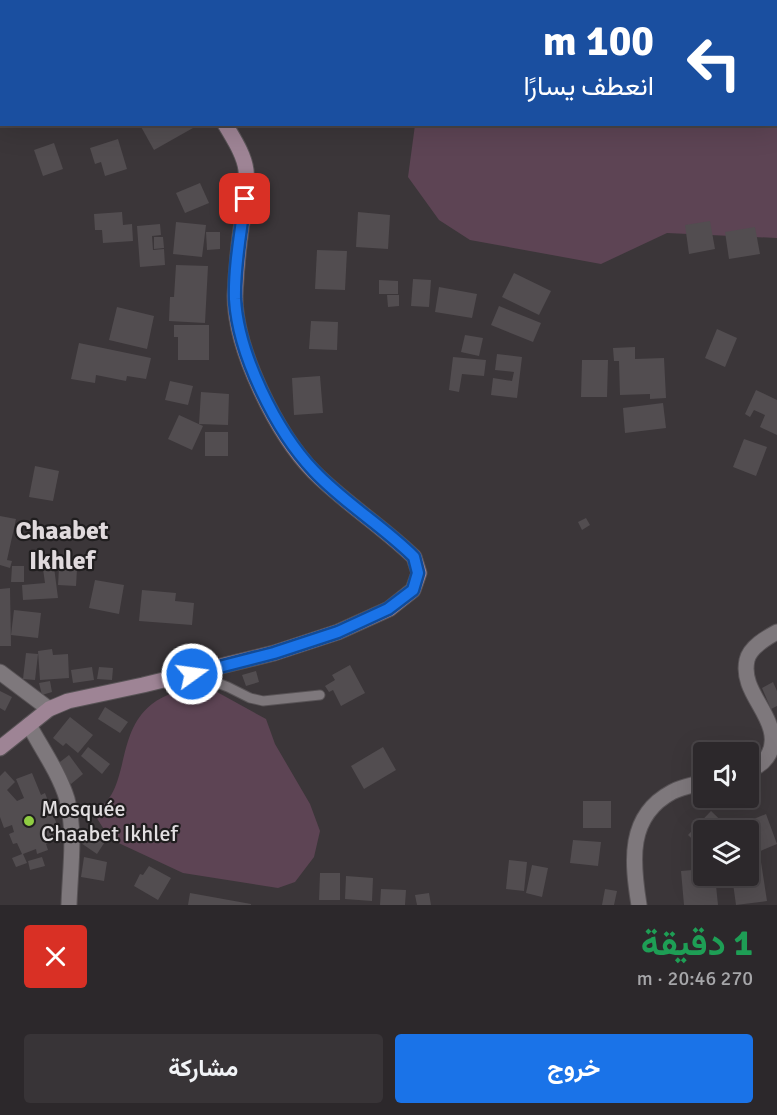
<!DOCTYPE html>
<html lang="ar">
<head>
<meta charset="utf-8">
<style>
  :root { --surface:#2c282b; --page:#383437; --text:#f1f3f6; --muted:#a6a6a9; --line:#484447; --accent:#1a73e8 }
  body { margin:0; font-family:Signika,Vazirmatn,sans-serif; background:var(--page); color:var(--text); direction:rtl; height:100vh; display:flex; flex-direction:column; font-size:22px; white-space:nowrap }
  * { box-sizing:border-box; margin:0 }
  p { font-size:20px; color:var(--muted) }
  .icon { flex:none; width:33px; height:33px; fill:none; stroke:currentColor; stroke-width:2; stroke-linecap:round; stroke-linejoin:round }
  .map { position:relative; height:905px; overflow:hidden; direction:ltr }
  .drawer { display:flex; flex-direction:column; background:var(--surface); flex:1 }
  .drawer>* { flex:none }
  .guide { position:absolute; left:0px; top:0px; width:777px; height:126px; box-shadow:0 6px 24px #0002,0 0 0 2px var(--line); direction:rtl; background:#1a4fa0; color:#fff; overflow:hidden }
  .tools { position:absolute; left:693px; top:742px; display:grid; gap:12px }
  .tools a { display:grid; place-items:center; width:66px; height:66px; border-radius:6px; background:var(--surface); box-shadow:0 6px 24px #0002,0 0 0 2px var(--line); font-size:30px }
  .pin { position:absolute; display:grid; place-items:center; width:51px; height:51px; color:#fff; margin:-26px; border-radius:12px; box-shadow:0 3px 9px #0006 }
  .me { position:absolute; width:66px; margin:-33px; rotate:76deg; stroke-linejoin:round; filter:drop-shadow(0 0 4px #0008) }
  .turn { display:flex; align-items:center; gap:21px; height:126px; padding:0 24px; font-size:27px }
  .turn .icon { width:78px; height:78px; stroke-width:2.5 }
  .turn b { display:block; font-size:42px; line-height:51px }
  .round { display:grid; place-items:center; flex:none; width:63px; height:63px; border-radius:6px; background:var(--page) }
  .headline { display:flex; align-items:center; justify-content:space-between; height:102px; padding:0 24px }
  h1 { font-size:36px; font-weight:700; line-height:45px; color:#1e9e55 }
  .button { display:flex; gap:12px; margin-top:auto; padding:12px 24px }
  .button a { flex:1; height:69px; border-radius:6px; background:var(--accent); color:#fff; font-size:24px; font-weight:700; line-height:69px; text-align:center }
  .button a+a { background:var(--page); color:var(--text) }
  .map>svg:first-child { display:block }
  .green { fill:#5d4454 }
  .building { fill:#524d50 }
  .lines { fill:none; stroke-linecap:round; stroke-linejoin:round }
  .lane-casing { stroke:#585356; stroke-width:11 }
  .street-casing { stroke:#585356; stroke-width:17 }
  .secondary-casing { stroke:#585356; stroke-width:17 }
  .lane { stroke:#7e787c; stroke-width:9 }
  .street { stroke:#7e787c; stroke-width:15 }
  .secondary { stroke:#9e8495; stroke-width:15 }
  .route-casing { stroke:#114b97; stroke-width:15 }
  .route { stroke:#1a73e8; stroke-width:10 }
  .poi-dot { fill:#8fcd42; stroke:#201e1f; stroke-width:2 }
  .labels { text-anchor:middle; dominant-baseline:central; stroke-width:4.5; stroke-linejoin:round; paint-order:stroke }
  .poi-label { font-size:22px; fill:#e2dfe1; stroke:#201e1f; text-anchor:start }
  .quarter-label { font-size:26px; font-weight:bold; fill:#e0dadd; stroke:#201e1f }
</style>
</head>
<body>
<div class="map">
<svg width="777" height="905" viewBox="0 0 777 905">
  <rect width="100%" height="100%" fill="#3b3639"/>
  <g class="green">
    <path d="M433 0H777V238L667 233 601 264 470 240 439 220 408 177 415 125 776 124V2L433 1Z"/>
    <path d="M195 687 217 692 266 719 275 744 310 804 320 831 314 857 295 882 278 888 183 873 110 839 93 812C132 793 113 734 152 704 165 694 179 691 195 687Z"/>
  </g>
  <g class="building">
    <path d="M142 124H200L154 150 140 125Z"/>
    <path d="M118 139 127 169 105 176 101 162 95 164 90 148Z"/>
    <path d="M54 143 63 169 43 176 34 150Z"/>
    <path d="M200 183 209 203 185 213 176 193Z"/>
    <path d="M122 212 123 225 132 224 133 241 103 243 102 230H95L94 214Z"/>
    <path d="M358 212 390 215 388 249 356 247Z"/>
    <path d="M710 221 715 249 689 254 685 225Z"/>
    <path d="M176 222 206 225 202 257 173 254Z"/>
    <path d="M160 224 161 235 152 236 153 250 164 249 165 265 140 267 137 226Z"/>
    <path d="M755 227 760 254 729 259 725 232Z"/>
    <path d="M206 232H220V249L207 250Z"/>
    <path d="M154 237H163L164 248 154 249Z"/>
    <path d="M317 250 347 251 345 290 315 289Z"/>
    <path d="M176 265 208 266 205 323 169 321 170 297H174Z"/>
    <path d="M514 273 551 291 539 315 502 297Z"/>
    <path d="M413 279 431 280 429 307 411 306Z"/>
    <path d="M379 280 398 281V294H379Z"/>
    <path d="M439 287 477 294 472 318 435 312Z"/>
    <path d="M387 295H399V306L388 307Z"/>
    <path d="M499 306 541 323 533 342 491 325Z"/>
    <path d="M117 307 154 316 147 349 109 340Z"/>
    <path d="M311 321 338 322 337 350 309 349Z"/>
    <path d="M174 325H209V360H178V337H174Z"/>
    <path d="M717 329 737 338 725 367 705 358Z"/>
    <path d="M465 335 483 338 479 356 461 352Z"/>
    <path d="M79 343 151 358 146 379 127 376 126 381 96 375 95 383 71 379Z"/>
    <path d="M635 347V359L664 358 666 398 650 399V394L620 395 619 361H614L613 348Z"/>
    <path d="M497 354 522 357 517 398 491 395 493 378 512 381 514 372 495 370Z"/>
    <path d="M453 357 486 360 484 376 462 374 459 392 449 390Z"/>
    <path d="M582 360H608L607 397H581Z"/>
    <path d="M320 376 323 413 294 415 292 378Z"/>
    <path d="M170 381 193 386 188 405 165 400Z"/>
    <path d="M756 390 777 400V435L760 427 765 415 754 410 750 417 745 414Z"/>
    <path d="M201 392 229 394 228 425 199 424Z"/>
    <path d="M663 403 666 428 625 433 623 408Z"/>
    <path d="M179 415 203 426 192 450 168 439Z"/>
    <rect x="205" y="432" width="23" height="24"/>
    <path d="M744 439 767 447 756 476 733 467Z"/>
    <path d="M35 466 59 471 53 501 29 497Z"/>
    <path d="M0 516 16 519 7 560 12 561 10 568 0 565Z"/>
    <path d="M586 518 590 525 582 530 578 522Z"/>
    <path d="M12 566H24V582H11Z"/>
    <path d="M54 567 58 598 23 600 22 585 45 583 43 569Z"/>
    <path d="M59 568 77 569 76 586 58 585Z"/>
    <path d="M95 580 124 585 119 614 89 608Z"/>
    <path d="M10 588 11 646H0V589Z"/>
    <path d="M142 590 176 593 175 601 194 603 192 625 139 621Z"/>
    <path d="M14 610 41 613 38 638 11 635Z"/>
    <path d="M52 649 53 655 68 654 69 678 40 680 38 651Z"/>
    <path d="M26 653 38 654 35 680 23 679Z"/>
    <path d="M350 665 365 693 341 706 333 690 329 692 325 686 335 680 332 675Z"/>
    <path d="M92 667 94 680 73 683 71 670Z"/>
    <path d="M99 667 113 668 112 680 97 679Z"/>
    <path d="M256 671 259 682 246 686 242 675Z"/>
    <path d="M50 681 52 692 42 695 39 683Z"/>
    <path d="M773 682 777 691V706L771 709 762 688Z"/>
    <path d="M0 691 12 697 5 711 0 708Z"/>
    <path d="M105 707 128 722 120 733 98 719Z"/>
    <path d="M70 717 93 735 78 753 66 743 63 746 53 738Z"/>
    <path d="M88 747 110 764 102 774 81 756Z"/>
    <path d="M383 747 396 770 364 789 351 766Z"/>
    <path d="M69 755 83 774 71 784 56 765Z"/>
    <path d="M5 771 15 782 7 790 17 801 24 798 16 779 32 773 41 795 45 793 62 838 46 844 48 850 37 854 36 849 23 854 27 863 16 867 12 858 22 854 17 843 13 844 9 834 14 832 12 825 4 828 0 817V776Z"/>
    <rect x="583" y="801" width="28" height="27"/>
    <path d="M711 811 732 831H704V850L688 835Z"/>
    <path d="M766 814 777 844 751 855 748 849V831H741L739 825Z"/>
    <path d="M86 828 106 840 97 854 78 841Z"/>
    <path d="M573 840 601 842 598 866 570 863Z"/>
    <path d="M42 857 45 866 30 870 28 861Z"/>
    <path d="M84 857 107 862 104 881 81 877Z"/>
    <path d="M509 860 527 862 524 891 506 889Z"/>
    <path d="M761 862 767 901 736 905 732 876H748V864Z"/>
    <path d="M532 865 548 868 542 897 526 893Z"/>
    <path d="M149 866 171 878 158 900 134 886 140 874 143 875Z"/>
    <path d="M704 869V876H715L718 905H684L681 871Z"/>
    <path d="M320 873H340V900H319Z"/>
    <path d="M346 876 373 878 372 901 345 899Z"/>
    <path d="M381 889 406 890 405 905H380Z"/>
    <path d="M605 889 617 891 614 905H602Z"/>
    <path d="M190 893 251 904V905H188Z"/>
    <path d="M429 893 431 905H417L415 895Z"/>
  </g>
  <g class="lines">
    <defs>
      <path id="lane" d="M194 674 228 687 250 698 263 701 320 695"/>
      <g id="street">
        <path d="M0 672 49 709"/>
        <path d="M29 725C42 749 59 773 67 799 76 833 70 870 69 905"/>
        <path d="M748 770C766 765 776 749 771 730 765 706 741 687 747 660 750 647 766 638 777 632"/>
        <path d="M639 905C632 862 627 816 672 792 681 787 693 785 704 782"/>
      </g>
      <g id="secondary">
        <path d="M184 2V0"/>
        <path d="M0 748 49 709 68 701 143 685 274 653 338 632 389 609 413 590 419 573 414 557C383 527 345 503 314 472 277 434 235 350 235 296 236 274 238 251 241 229 244 210 248 189 246 170 244 154 233 138 225 124"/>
      </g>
    </defs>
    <use href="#lane" class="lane-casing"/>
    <use href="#street" class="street-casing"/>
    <use href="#secondary" class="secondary-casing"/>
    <use href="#lane" class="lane"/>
    <use href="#street" class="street"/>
    <use href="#secondary" class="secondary"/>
  </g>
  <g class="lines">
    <defs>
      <path id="route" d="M192 674 274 653 338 632 388 609 413 590 418 573 414 557C383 526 344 503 314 471 276 431 238 354 235 299 234 266 241 231 245 199"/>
    </defs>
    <use href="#route" class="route-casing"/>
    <use href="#route" class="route"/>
  </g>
  <circle class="poi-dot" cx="29" cy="821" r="6"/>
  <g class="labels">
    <g class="poi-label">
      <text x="41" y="808">Mosquée<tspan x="41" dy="25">Chaabet Ikhlef</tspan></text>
    </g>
    <g class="quarter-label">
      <text x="62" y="531">Chaabet<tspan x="62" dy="30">Ikhlef</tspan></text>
    </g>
  </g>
</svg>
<div class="tools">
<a><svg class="icon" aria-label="sound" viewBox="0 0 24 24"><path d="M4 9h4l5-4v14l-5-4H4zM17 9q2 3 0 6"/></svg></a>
<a><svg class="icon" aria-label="layers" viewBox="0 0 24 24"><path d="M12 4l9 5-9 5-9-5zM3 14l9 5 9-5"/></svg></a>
</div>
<div class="pin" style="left:245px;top:199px;background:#d93025"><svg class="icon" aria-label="arrive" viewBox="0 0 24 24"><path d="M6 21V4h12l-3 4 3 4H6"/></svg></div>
<svg class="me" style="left:192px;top:674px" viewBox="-20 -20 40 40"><circle r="17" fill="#1a73e8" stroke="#fff" stroke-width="3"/><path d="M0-11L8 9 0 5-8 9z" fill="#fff"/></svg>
<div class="guide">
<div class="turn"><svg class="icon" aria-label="left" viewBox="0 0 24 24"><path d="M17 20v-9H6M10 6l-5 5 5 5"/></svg><div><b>100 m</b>انعطف يسارًا</div></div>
</div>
</div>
<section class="drawer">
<div class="headline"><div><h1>1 دقيقة</h1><p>270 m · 20:46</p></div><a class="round" style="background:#d93025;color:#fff"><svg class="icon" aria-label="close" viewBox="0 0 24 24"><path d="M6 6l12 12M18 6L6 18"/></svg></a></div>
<div class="button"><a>خروج</a><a>مشاركة</a></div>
</section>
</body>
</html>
